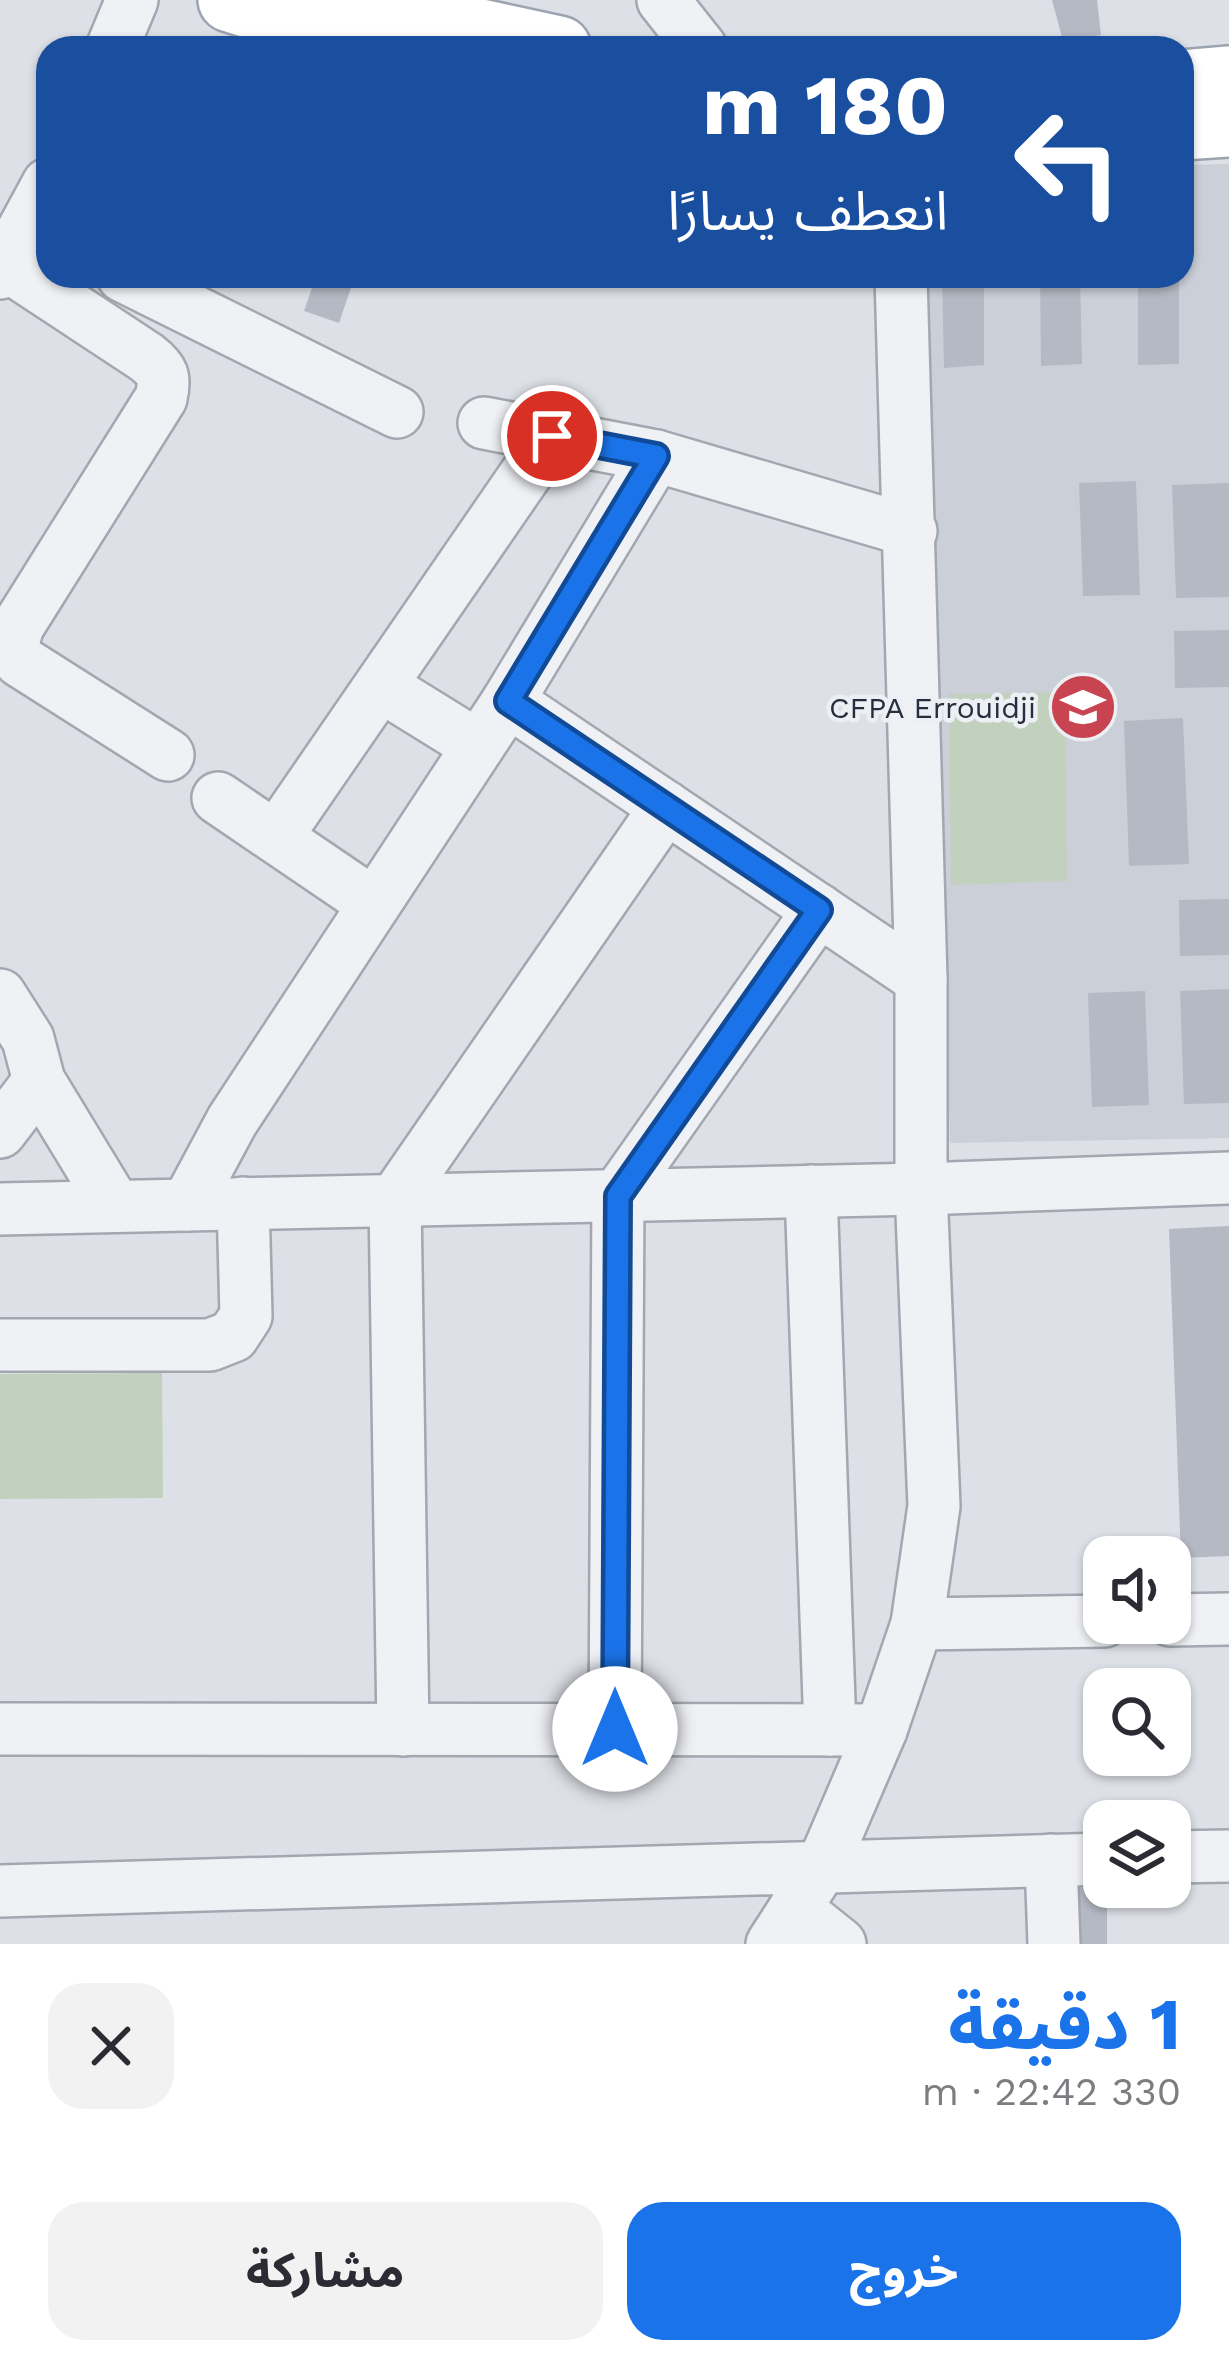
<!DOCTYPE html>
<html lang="ar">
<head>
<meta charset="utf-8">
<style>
  :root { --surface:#fff; --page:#f2f2f3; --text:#2b2b33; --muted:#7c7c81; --accent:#1a73e8 }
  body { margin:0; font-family:"Work Sans","Noto Sans Arabic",sans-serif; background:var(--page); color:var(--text); direction:rtl; height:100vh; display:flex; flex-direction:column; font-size:45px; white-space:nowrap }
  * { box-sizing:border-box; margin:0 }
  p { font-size:39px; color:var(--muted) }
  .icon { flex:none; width:66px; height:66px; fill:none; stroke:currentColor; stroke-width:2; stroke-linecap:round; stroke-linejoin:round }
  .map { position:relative; height:1944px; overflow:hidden; direction:ltr }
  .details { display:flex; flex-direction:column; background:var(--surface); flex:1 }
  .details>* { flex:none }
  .top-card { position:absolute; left:36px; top:36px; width:1158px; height:252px; border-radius:36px; box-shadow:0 3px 9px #0004; direction:rtl; background:#1a4fa0; color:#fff; overflow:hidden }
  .tools { position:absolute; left:1083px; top:1536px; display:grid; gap:24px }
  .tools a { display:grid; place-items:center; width:108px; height:108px; border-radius:24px; background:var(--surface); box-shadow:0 3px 9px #0004; font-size:60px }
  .pin { position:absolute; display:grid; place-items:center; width:102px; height:102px; color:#fff; margin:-51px; border:6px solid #fff; border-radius:50%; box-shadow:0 3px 12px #0007 }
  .me { position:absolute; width:132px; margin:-66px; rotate:0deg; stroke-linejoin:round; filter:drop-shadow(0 0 9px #0008) }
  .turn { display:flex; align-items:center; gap:42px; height:252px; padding:0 48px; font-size:54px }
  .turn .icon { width:156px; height:156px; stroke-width:2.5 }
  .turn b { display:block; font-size:84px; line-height:102px }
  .round { display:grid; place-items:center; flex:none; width:126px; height:126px; border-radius:36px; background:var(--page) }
  .overview { display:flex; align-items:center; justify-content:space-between; height:204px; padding:0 48px }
  h1 { font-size:72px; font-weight:700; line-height:90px; color:var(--accent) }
  .action { display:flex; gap:24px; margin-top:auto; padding:24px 48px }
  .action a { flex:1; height:138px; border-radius:36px; background:var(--accent); color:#fff; font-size:48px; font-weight:700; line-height:138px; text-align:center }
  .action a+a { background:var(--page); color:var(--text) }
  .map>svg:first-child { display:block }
  .built { fill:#cbcfd8 }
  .green { fill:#c2d0be }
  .building { fill:#b4b9c3 }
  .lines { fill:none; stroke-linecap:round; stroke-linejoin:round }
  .minor-casing { stroke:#a3a7b0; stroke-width:56 }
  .major-casing { stroke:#9ca4b1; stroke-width:68 }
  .minor { stroke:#eff1f5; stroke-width:51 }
  .major { stroke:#fff; stroke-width:63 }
  .route-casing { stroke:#114b97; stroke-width:30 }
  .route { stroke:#1a73e8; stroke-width:21 }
  .labels { text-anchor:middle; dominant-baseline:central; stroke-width:9; stroke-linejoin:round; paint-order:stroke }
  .poi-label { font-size:30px; fill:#272d3c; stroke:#eceff4; text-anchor:end }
</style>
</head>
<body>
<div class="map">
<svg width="1229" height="1944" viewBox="0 0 1229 1944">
  <rect width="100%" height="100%" fill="#dde0e6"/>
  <path class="built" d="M1229 164V1138L950 1143 924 276H1182V165Z"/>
  <g class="green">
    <path d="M1065 692 1067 881 951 885 949 694Z"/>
    <path d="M162 1373 163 1498 0 1499V1374Z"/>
  </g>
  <g class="building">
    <path d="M1052 0H1097L1101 35 1063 41Z"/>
    <path d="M316 276H355L339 323 304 311Z"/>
    <path d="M942 276H984V365L944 368Z"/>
    <path d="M1040 276H1080L1082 364 1041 366Z"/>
    <path d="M1138 276H1179V364L1138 365Z"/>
    <path d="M1136 481 1140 595 1083 596 1079 483Z"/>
    <path d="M1229 483V597L1176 598 1172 485Z"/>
    <path d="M1229 630V687L1175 688 1174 631Z"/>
    <path d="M1183 718 1189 864 1129 866 1124 721Z"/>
    <path d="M1229 899V955L1180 956 1179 900Z"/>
    <path d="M1229 989V1103L1184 1104 1180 991Z"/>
    <path d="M1145 991 1149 1105 1092 1107 1088 993Z"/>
    <path d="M1229 1226V1556L1181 1558 1169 1229Z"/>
    <rect x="1066" y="1888" width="41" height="56"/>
  </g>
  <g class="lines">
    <defs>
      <g id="minor">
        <path d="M663 0 701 48"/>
        <path d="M112 48 132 0"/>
        <path d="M5 264 146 357C163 370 166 377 161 398L18 626 11 650 20 661 168 755"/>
        <path d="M0 273 48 184"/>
        <path d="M123 276 397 412"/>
        <path d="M484 423 656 456 911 531"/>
        <path d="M381 686 478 746"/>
        <path d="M508 701 921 979"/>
        <path d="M218 798 374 904"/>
        <path d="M276 837 552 436"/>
        <path d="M0 995 28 1039 39 1081 115 1206"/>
        <path d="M0 1132 39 1081"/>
        <path d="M811 1191 830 1730"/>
        <path d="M187 1205 232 1121 508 701 656 456"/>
        <path d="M0 1209 921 1189 1229 1178"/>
        <path d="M0 1345H210L233 1336 246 1316 243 1203"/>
        <path d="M1170 1620 1229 1619"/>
        <path d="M917 1624 1104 1621"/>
        <path d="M0 1729 881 1730"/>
        <path d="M615 1729 618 1195 819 910"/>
        <path d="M403 1730 395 1200 666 807"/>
        <path d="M1170 1857 1229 1856"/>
        <path d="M1051 1860 1054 1944"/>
        <path d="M0 1891 1104 1859"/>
        <path d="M795 1908 840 1944"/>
        <path d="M772 1944 823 1865 881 1730 917 1624 934 1506 921 1189V979L901 276"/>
      </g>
      <g id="major">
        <path d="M230 0 383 48"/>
        <path d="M362 0 411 16 559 48"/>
        <path d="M1182 82 1229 78"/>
        <path d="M1182 128 1229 125"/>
      </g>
    </defs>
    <use href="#minor" class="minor-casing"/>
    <use href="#major" class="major-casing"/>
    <use href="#minor" class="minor"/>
    <use href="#major" class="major"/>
  </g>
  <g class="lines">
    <defs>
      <path id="route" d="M552 436 656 456 508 701 819 910 618 1196 615 1729"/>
    </defs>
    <use href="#route" class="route-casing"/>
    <use href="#route" class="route"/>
  </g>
  <defs>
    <symbol id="university-disc" viewBox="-11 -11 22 22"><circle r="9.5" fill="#c94451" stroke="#eceff4"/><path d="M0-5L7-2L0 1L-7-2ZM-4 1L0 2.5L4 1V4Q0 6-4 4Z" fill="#fff"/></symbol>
  </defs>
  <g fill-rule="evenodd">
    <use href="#university-disc" x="1045" y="669" width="76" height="76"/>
  </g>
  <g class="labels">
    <g class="poi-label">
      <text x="1036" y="707">CFPA Errouidji</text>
    </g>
  </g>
</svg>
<div class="tools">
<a><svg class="icon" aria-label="sound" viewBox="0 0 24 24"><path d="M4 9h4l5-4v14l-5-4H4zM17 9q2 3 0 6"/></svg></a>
<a><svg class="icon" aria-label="search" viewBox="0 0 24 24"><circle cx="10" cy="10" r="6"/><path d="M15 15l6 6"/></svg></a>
<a><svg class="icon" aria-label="layers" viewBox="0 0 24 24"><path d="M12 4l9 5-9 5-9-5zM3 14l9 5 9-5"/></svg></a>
</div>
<div class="pin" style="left:552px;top:436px;background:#d93025"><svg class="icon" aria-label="arrive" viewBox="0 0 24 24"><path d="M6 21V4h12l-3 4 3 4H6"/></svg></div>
<svg class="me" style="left:615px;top:1729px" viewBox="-20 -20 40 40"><circle r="19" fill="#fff"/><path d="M0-13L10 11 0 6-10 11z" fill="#1a73e8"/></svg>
<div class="top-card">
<div class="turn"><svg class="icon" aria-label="left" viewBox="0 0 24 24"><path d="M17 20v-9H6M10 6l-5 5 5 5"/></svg><div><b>180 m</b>انعطف يسارًا</div></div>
</div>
</div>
<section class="details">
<div class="overview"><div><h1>1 دقيقة</h1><p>330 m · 22:42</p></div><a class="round"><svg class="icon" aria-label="close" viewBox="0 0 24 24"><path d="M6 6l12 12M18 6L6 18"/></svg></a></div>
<div class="action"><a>خروج</a><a>مشاركة</a></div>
</section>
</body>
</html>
